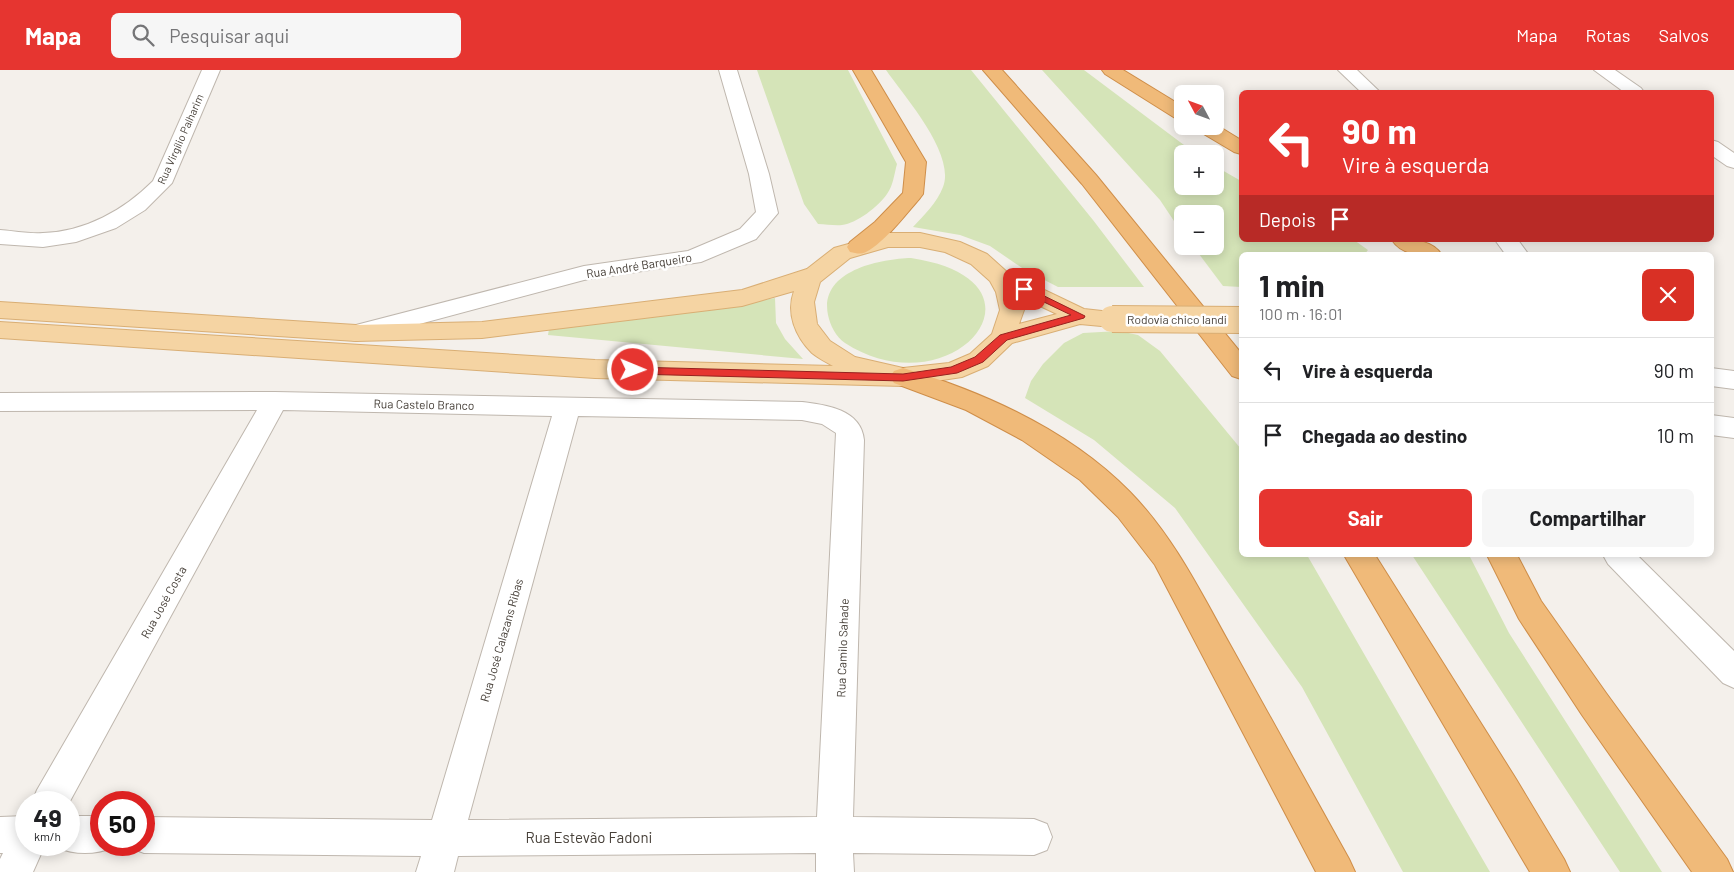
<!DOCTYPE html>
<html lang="pt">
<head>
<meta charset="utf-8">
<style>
  :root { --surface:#fff; --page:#f6f6f6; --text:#202124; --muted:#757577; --line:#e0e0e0; --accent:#e63530 }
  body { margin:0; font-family:Barlow,sans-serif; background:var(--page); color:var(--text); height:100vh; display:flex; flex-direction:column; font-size:19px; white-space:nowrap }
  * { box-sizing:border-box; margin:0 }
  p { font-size:16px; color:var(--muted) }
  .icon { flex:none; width:28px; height:28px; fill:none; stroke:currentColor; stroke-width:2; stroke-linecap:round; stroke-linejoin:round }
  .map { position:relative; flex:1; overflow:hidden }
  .side { position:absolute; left:1239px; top:182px; width:475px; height:305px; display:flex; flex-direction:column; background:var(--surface); border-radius:8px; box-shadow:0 2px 12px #0003 }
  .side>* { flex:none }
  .banner { position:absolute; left:1239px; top:20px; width:475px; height:152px; border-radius:8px; box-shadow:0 2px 12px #0003; background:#e63530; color:#fff; overflow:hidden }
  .needle { width:32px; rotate:311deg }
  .tools { position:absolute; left:1174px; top:15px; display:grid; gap:10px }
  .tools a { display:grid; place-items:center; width:50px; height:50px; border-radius:8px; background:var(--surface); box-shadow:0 2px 12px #0003; font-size:25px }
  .speed { position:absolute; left:15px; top:721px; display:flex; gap:10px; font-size:25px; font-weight:700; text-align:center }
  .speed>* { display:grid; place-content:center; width:65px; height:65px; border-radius:50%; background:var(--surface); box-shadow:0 2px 12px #0003; line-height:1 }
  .speed small { font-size:12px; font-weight:400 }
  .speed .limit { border:8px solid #d22; background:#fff; color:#111 }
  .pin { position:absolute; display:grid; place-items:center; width:42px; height:42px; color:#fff; margin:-21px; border-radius:10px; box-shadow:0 2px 8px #0006 }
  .me { position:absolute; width:55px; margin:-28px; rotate:91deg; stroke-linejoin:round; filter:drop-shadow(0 0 4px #0008) }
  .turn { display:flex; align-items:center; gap:18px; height:105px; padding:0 20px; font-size:22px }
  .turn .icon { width:65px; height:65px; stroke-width:2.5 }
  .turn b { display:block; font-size:35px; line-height:42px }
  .then { display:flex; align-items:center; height:48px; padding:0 20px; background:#0003; gap:10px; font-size:19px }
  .round { display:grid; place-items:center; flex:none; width:52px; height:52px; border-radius:8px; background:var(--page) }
  .headline { display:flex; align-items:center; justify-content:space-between; height:85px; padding:0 20px }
  h1 { font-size:30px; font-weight:700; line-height:38px }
  .button { display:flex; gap:10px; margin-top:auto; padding:10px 20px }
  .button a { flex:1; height:58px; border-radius:8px; background:var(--accent); color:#fff; font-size:20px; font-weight:700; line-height:58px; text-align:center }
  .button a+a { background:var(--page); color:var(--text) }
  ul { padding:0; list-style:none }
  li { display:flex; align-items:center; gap:15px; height:65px; padding:0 20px; border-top:1px solid var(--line) }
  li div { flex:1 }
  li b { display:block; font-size:19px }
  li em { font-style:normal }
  header { display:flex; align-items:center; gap:30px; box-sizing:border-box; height:70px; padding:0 25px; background:var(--accent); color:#fff }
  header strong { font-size:24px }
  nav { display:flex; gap:28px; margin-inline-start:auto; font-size:18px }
  .search { width:350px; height:45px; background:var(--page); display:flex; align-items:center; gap:12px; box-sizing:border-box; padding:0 18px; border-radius:8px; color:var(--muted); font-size:19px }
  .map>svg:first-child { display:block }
  .green { fill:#d5e4b8 }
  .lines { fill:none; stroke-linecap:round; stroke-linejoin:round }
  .minor-casing { stroke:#bfb7ae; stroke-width:2 }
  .major-casing { stroke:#d9ae74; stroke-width:2 }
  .highway-casing { stroke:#cf8e49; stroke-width:2 }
  .minor { fill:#fff; fill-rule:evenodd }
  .major { fill:#f5d4a3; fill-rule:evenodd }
  .highway { fill:#f0ba79; fill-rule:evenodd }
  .major-bridge-casing { stroke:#d9ae74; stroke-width:28; stroke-linecap:butt }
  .major-bridge { stroke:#f5d4a3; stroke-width:26 }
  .route { fill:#e63530; stroke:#96221f }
  .labels { text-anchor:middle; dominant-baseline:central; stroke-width:5; stroke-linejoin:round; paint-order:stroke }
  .far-street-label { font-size:11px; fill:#474039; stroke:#fff }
  .street-label { font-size:12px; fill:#474039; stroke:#fff }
  .near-street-label { font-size:15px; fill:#474039; stroke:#fff }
</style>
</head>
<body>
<header>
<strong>Mapa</strong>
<div class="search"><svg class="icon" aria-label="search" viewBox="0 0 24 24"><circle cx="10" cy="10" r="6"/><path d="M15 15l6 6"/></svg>Pesquisar aqui</div>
<nav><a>Mapa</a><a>Rotas</a><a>Salvos</a></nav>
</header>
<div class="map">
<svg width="1734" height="802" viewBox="0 0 1734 802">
  <rect width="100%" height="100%" fill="#f4f0eb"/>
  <g class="green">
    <path d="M757 0H848L897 94C894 105 893 116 887 124 878 137 857 153 842 155 835 156 826 154 818 154L804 134Z"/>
    <path d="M886 0H971L1093 150 1144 217H1058L1025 200 990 176 960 165 913 157C924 145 937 133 943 117 956 84 904 26 886 0Z"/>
    <path d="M1042 0H1084L1196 84H1182V116H1215V96L1241 111V170H1354L1368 180 1364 185H1241V217L1223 216 1193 176H1215V144H1182V163L1160 130Z"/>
    <path d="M911 188C1063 211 952 342 845 273 836 267 830 255 828 245 819 201 879 189 911 188Z"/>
    <path d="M775 228 776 253 785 269 803 289 548 265 550 253 709 239Z"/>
    <path d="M1119 261 1138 265 1160 281 1241 379V485H1307L1490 802H1403L1302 617 1175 438 1094 370 1025 328 1031 311 1043 294 1064 273 1083 263Z"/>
    <path d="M1412 485H1469L1509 563 1662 802H1620Z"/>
  </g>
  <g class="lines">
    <defs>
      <g id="minor">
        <path d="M202 0H220L172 113 145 140 116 158 76 172 43 177 0 174V160C14 161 29 164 43 163 85 162 124 140 153 111Z"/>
        <path d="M719 0H737L769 104 778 143 756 169 701 192 584 210 356 271 347 269 344 263 347 257 356 255 584 196 688 181 740 159 756 142 749 104Z"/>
        <path d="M1338 0H1357L1380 22H1361Z"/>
        <path d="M1594 0H1615L1641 18 1644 22H1624Z"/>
        <path d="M1711 70 1718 72 1734 83V98L1727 96 1711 85Z"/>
        <path d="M1495 170H1518L1529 185H1506Z"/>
        <path d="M1711 298 1734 301V319L1711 316Z"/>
        <path d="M275 322 802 332C826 335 861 339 864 370L853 747 1034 749 1047 754 1052 767 1047 780 1034 785 853 783 854 802H816V783L458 786 454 802H416L421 786 144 783 131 778 130 775H144V747L432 750 552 346 283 340 69 733 32 732 37 720 257 340 0 341V323ZM578 346 802 350 822 354 836 363 817 747 468 750Z"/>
        <path d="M1711 345 1734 348V368L1711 365Z"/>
        <path d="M1603 485H1637L1734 581V618L1723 613 1608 494Z"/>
        <path d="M26 746V775H45L33 802H0V789L3 783H0V747Z"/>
        <path d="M69 746H101V775H115L114 777C95 785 75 785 56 777L55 775H69Z"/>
      </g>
      <path id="major" d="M888 163H920L960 172 987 184 1007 202 1084 239 1120 243 1124 249 1120 255 1112 257 1080 254 1012 273 988 296 962 307 903 316 595 308 0 268V252L595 290 833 296C826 292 818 288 812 283 795 266 786 243 794 221L742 236 482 268 356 271 0 248V232L356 255 482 252 742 220 807 199 834 178ZM888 177H920L945 182 971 194 990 211 996 222 1000 240 992 264 970 284 949 293 903 298 855 287 830 271 817 254 814 232 820 212 850 188ZM1021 227 1057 244 1019 254 1024 240Z"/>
      <g id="highway">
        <path d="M853 0H871L926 92 923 124 920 128C906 144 885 172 866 182 860 185 856 183 850 182L847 177 850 172 875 152 903 123 906 92Z"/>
        <path d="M983 0H1002L1096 105 1241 283V309L1232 306 1082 114Z"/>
        <path d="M1102 0H1123L1182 36V50L1175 48 1105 4Z"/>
        <path d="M1215 54 1241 70V84L1234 82 1197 60 1195 56H1215Z"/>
        <path d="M1392 170C1410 170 1431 168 1442 185 1424 185 1403 187 1392 170Z"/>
        <path d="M903 298C984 322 1070 361 1130 422 1175 468 1202 525 1233 580 1272 650 1310 719 1349 789L1355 802H1316L1155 495 1118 447 1080 410 1022 370 966 340 894 313 890 307 894 301Z"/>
        <path d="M1344 485H1375L1516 709 1564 789 1570 802H1530Z"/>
        <path d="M1487 485H1517L1541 531 1606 623 1727 789 1733 802H1692L1582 645 1519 549Z"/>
      </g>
    </defs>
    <use href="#minor" class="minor-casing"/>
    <use href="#major" class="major-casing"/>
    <use href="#highway" class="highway-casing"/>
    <use href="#minor" class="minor"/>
    <use href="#major" class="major"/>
    <use href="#highway" class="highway"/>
    <defs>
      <path id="major-bridge" d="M1112 249 1241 250"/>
    </defs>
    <use href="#major-bridge" class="major-bridge-casing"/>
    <use href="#major-bridge" class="major-bridge"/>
  </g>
  <path class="route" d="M1024 216 1085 246 1084 248 1007 270 983 292 957 303 903 311 633 304 628 300 633 297 903 304 951 297 975 287 1000 265 1071 245 1021 221V217Z"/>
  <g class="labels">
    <g class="far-street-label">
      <text transform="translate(180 69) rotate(-66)">Rua Virgílio Palharim</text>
    </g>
    <g class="street-label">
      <text transform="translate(639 195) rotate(-9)">Rua André Barqueiro</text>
      <text x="1177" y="249">Rodovia chico landi</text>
      <text transform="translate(424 334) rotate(1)">Rua Castelo Branco</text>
      <text transform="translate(163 532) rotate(-61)">Rua José Costa</text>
      <text transform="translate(501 570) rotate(-74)">Rua José Calazans Ribas</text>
      <text transform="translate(842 578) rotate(-88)">Rua Camilo Sahade</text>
    </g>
    <g class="near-street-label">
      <text x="589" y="767">Rua Estevão Fadoni</text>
    </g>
  </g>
</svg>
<div class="tools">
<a><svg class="needle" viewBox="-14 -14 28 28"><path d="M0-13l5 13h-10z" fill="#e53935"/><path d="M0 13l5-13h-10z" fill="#757577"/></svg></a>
<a>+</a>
<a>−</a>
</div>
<div class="speed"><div>49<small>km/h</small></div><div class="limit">50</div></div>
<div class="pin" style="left:1024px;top:219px;background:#d93025"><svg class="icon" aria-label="arrive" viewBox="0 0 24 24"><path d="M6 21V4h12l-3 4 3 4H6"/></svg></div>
<svg class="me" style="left:633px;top:300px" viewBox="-20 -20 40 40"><circle r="17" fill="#e63530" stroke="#fff" stroke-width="3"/><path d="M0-11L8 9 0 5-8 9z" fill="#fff"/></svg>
<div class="banner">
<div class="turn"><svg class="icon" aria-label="left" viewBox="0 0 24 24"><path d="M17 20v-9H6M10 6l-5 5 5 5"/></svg><div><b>90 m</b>Vire à esquerda</div></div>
<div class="then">Depois<svg class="icon" aria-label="arrive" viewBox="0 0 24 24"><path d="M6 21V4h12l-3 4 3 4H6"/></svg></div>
</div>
<section class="side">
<div class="headline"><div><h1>1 min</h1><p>100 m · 16:01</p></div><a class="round" style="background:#d93025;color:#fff"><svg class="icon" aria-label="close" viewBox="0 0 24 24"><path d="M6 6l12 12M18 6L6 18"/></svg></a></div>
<ul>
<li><svg class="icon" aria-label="left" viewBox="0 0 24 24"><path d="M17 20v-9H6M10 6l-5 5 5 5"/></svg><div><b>Vire à esquerda</b></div><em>90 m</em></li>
<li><svg class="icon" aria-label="arrive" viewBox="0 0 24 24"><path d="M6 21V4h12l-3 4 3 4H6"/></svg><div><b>Chegada ao destino</b></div><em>10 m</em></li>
</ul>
<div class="button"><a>Sair</a><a>Compartilhar</a></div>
</section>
</div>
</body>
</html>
